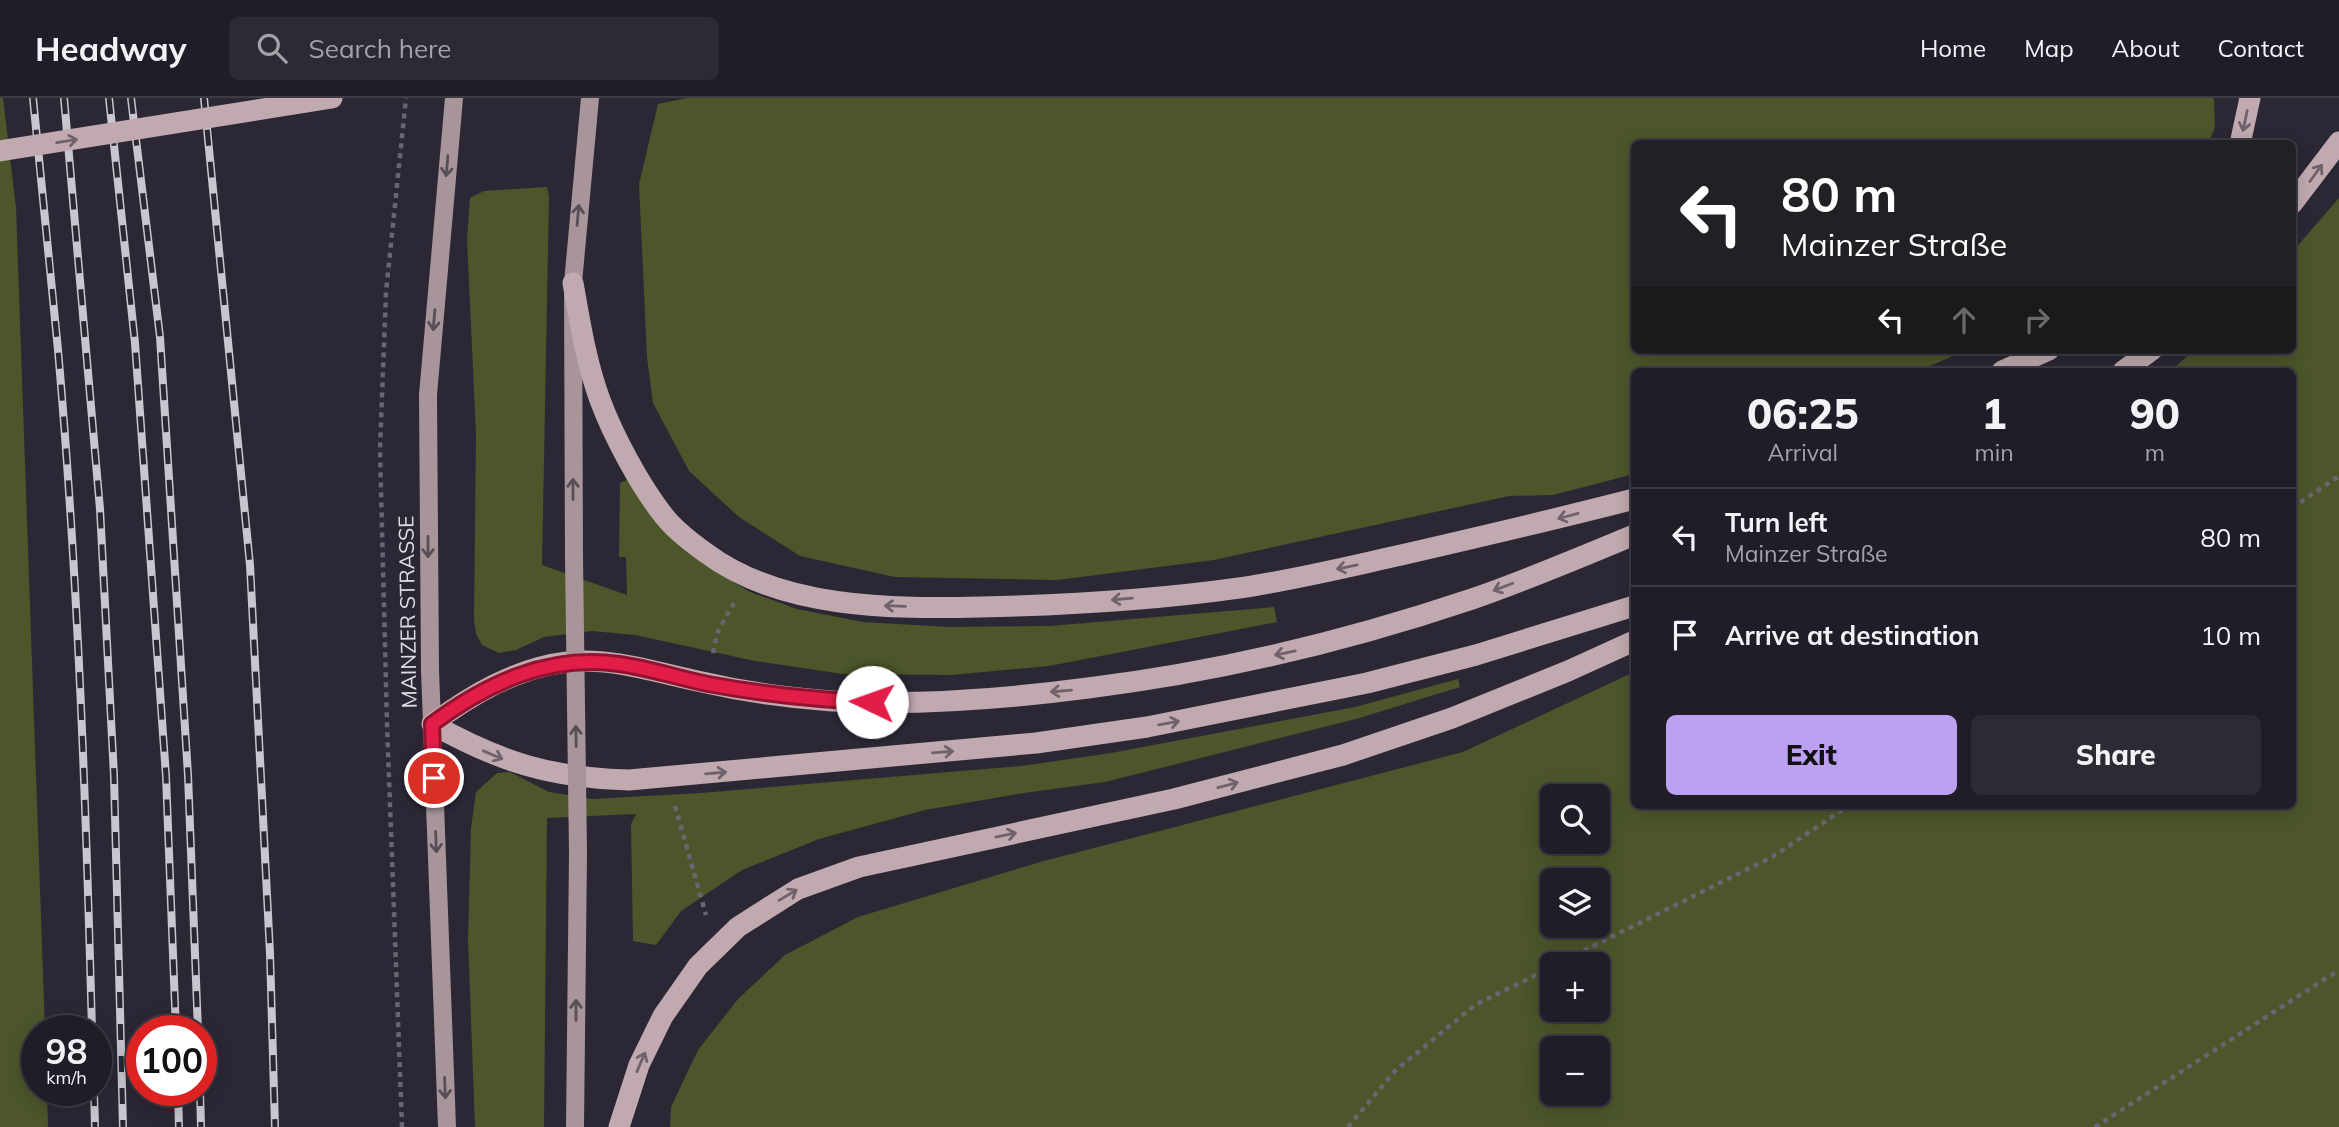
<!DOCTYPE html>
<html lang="en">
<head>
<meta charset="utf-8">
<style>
  :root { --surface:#211d28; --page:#2d2a34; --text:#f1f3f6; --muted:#a2a2a8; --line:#3e3b45; --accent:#bca0f2 }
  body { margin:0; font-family:Mulish,sans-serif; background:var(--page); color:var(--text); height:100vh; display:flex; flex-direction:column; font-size:26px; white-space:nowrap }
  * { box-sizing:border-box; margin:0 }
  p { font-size:23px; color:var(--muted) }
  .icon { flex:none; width:38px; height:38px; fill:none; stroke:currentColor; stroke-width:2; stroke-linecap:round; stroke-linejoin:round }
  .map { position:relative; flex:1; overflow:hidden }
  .panel { position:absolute; left:1631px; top:270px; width:665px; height:441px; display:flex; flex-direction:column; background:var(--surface); border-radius:10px; box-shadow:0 4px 18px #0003,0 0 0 2px var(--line) }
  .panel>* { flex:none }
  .hud { position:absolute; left:1631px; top:42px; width:665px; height:214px; border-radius:10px; box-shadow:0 4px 18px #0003,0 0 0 2px var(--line); background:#202124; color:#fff; overflow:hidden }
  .tools { position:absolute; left:1540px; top:686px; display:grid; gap:14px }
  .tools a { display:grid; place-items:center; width:70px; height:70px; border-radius:10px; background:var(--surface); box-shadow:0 4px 18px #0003,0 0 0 2px var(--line); font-size:35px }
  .speed { position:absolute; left:21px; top:917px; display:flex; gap:14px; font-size:35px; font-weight:700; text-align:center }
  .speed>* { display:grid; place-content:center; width:91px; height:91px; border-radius:50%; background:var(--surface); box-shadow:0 4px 18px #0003,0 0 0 2px var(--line); line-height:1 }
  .speed small { font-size:18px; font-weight:400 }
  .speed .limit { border:10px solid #d22; background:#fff; color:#111 }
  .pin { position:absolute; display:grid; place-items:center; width:60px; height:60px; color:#fff; margin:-30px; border:4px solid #fff; border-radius:50%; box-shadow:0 2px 7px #0007 }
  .me { position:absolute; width:77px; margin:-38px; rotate:273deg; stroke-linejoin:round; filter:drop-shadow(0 0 5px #0008) }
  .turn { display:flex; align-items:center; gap:24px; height:147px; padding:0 35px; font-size:32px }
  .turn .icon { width:91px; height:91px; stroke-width:2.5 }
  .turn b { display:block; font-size:49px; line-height:60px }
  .lanes { display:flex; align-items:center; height:66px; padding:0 35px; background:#0003; justify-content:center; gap:35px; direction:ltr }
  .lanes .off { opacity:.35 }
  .eta { display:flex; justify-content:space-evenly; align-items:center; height:119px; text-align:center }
  .eta b { font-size:42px; font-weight:800; line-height:49px }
  .primary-button { display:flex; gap:14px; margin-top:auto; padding:14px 35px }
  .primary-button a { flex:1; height:80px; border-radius:10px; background:var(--accent); color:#111; font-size:28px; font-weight:800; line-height:80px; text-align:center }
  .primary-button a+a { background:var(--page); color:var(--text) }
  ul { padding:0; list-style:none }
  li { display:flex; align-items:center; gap:21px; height:98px; padding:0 35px; border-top:2px solid var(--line) }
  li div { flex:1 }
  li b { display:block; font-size:26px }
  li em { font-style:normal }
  header { display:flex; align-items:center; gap:42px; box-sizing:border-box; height:98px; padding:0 35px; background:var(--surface); border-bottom:2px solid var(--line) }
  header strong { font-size:33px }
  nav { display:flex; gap:38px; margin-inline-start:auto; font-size:24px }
  .search { width:490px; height:63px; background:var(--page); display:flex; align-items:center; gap:18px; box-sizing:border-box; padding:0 24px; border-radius:10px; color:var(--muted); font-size:26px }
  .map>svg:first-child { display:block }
  .green { fill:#4c562a; fill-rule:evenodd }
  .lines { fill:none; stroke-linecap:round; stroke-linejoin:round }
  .path { stroke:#6a6572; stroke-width:4.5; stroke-dasharray:5 5; stroke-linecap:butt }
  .primary { stroke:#a79599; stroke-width:18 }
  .motorway { stroke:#c0aaaf; stroke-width:21 }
  .rail-casing { stroke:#c9c6cf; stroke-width:8 }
  .rail { stroke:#2c2735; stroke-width:5; stroke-dasharray:16; stroke-linecap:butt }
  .primary-bridge { stroke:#a79599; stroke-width:18 }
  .motorway-bridge { stroke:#c0aaaf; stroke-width:21 }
  .oneway { stroke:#6f626c }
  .oneway2 { stroke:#574e58 }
  .route-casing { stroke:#92132f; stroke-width:18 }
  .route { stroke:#e11d48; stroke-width:12 }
  .labels { text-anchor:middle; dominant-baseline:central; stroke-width:7; stroke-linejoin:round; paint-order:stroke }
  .street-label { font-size:21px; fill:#dedbe4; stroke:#2c2735 }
</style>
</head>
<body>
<header>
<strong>Headway</strong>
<div class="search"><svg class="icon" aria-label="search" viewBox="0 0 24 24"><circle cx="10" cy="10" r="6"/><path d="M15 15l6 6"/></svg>Search here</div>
<nav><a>Home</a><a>Map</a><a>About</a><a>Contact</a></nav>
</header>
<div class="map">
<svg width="2339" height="1029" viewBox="0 0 2339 1029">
  <rect width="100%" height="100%" fill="#2c2735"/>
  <g class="green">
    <path d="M0 0H3L16 110 45 933H37V992H47L48 1029H0Z"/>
    <path d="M687 0H2214L2215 29 2208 46H1634V252H1967L1918 273H1634V376L1553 397 1509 398 1214 462 1057 482 895 479 800 458 739 419 689 373 653 305 647 259 639 86 658 6Z"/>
    <path d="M547 89 549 98 542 467 627 497 626 459H619L620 385 627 382 702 465 750 494 797 511 863 524 949 529 1050 528 1274 509 1277 524 1049 568 951 577 843 576 755 563 635 537 592 533 544 539 516 552 499 555 482 547 476 536 474 522 476 335 467 141 470 100 484 93Z"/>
    <path d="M2339 100V1029H670L671 1009 698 952 738 901 785 857 858 819 1040 764 1463 654 1634 574V707H2292V273H2171L2194 252H2292L2293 153ZM1552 698H1598V744H1552ZM1552 782H1598V828H1552ZM1552 866H1598V912H1552ZM1598 950V996H1552V950Z"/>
    <path d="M1458 581 1460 589 1356 621 1105 684 1024 695 925 712 819 741 742 772 681 813 656 847 633 843 631 726 636 716 547 720 544 1029H475L468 841 471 730 476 694 497 675 510 674 549 694 592 701 701 695 1021 668 1111 655 1355 609Z"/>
  </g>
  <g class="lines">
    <g class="path">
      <path d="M2292 410 2339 378"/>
      <path d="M713 555 718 533 734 505"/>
      <path d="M675 708 706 817"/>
      <path d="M1557 866 1772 759 1850 707"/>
      <path d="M402 1029 387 626 380 352 386 194 406 0"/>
      <path d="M1348 1029 1395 973 1475 907 1552 869"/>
      <path d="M2095 1029 2339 872"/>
    </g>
    <g class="primary">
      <path d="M574 460 573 185 590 0"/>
      <path d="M447 1029 430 572 428 297 454 0"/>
      <path d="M575 1029 578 755"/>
    </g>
    <g class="motorway">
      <path d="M2240 46 2250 0"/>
      <path d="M2292 106 2339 44"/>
      <path d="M573 185C580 224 586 264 600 302 613 337 640 388 664 418 674 431 692 445 706 455 781 511 892 511 981 509 1067 507 1154 502 1239 490 1294 482 1347 469 1401 457 1479 439 1557 421 1634 401"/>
      <path d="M2002 273 2049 252"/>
      <path d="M2123 273 2152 252"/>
      <path d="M1634 437C1581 459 1527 482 1472 501 1347 543 1219 574 1088 590 1004 601 917 608 832 603 789 600 745 594 702 584 658 575 612 559 567 564 516 570 471 597 432 626 500 664 551 680 629 682L1036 645 1147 629 1367 585 1476 557 1634 508"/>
      <path d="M619 1029 639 967 663 918 698 868 738 829 798 791 859 769 1174 701 1343 657 1452 620 1568 573 1634 543"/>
    </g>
    <defs>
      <g id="rail">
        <path d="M33 0C41 84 50 168 58 252 78 479 86 706 92 933"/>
        <path d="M64 0 100 411 114 678 123 1029"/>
        <path d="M109 0 135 245 166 678 176 933"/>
        <path d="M131 0 160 239 188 677 198 933"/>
        <path d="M204 0 250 467 270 855 275 1029"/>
        <path d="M94 992 95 1029"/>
        <path d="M178 992 179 1029"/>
        <path d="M200 992 201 1029"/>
      </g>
    </defs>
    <use href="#rail" class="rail-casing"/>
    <use href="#rail" class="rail"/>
    <path class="primary-bridge" d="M574 460 578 755"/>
    <path class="motorway-bridge" d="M0 53 332 0"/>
  </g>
  <defs><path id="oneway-shaft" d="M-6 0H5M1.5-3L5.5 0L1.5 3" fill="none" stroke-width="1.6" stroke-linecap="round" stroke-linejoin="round" transform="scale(1.75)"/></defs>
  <g class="oneway">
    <use href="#oneway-shaft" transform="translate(2245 23) rotate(102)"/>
    <use href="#oneway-shaft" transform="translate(67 43) rotate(-9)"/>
    <use href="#oneway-shaft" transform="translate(2316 75) rotate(-54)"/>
    <use href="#oneway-shaft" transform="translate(1568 418) rotate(165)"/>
    <use href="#oneway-shaft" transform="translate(1347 469) rotate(168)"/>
    <use href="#oneway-shaft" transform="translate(1503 489) rotate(159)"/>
    <use href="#oneway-shaft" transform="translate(1122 501) rotate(175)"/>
    <use href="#oneway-shaft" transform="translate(895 508) rotate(-178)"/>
    <use href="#oneway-shaft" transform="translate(1285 555) rotate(168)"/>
    <use href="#oneway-shaft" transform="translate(1061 593) rotate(175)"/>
    <use href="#oneway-shaft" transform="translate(1169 625) rotate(-10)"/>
    <use href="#oneway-shaft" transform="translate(943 654) rotate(-5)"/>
    <use href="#oneway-shaft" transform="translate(493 657) rotate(23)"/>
    <use href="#oneway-shaft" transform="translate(716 675) rotate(-5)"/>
    <use href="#oneway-shaft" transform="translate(1228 687) rotate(-15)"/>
    <use href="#oneway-shaft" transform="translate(1006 737) rotate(-12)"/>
    <use href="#oneway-shaft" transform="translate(788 797) rotate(-31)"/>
    <use href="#oneway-shaft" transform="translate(641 964) rotate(-67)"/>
  </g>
  <g class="oneway2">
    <use href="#oneway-shaft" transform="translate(447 68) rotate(95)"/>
    <use href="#oneway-shaft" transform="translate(578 117) rotate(-85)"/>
    <use href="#oneway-shaft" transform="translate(434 222) rotate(95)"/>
    <use href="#oneway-shaft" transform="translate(573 391) rotate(-90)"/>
    <use href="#oneway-shaft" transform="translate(428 449) rotate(90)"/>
    <use href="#oneway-shaft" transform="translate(576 638) rotate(-91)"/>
    <use href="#oneway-shaft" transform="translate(436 744) rotate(88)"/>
    <use href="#oneway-shaft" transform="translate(576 912) rotate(-90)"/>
    <use href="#oneway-shaft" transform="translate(445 990) rotate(88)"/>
  </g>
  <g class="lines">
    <defs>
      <path id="route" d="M434 680 432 626C487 585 549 556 619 566 649 570 678 580 708 586 762 596 816 602 872 604"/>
    </defs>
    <use href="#route" class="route-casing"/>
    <use href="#route" class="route"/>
  </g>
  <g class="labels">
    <g class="street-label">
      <text transform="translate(407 514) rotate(-91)">MAINZER STRASSE</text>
    </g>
  </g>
</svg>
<div class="tools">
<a><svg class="icon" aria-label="search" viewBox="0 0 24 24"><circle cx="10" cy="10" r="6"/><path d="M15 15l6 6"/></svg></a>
<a><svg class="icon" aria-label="layers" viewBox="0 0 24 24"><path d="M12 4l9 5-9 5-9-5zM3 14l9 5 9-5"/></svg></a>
<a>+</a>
<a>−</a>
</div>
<div class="speed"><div>98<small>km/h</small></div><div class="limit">100</div></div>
<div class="pin" style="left:434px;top:680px;background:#d93025"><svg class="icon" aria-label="arrive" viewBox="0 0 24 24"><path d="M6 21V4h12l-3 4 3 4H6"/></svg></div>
<svg class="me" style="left:872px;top:604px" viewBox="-20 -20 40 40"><circle r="19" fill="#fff"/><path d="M0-13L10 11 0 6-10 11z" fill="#e11d48"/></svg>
<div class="hud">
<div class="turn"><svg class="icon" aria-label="left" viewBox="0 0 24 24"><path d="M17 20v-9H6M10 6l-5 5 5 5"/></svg><div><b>80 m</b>Mainzer Straße</div></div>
<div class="lanes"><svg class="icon" aria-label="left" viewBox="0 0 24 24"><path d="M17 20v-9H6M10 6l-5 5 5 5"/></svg><svg class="icon off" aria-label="ahead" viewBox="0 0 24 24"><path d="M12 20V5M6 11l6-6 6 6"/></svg><svg class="icon off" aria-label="right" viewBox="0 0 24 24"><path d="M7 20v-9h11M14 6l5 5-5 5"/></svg></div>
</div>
<section class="panel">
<div class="eta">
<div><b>06:25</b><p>Arrival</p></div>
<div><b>1</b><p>min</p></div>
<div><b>90</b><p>m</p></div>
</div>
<ul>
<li><svg class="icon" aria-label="left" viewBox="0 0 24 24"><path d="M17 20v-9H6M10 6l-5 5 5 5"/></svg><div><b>Turn left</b><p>Mainzer Straße</p></div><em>80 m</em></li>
<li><svg class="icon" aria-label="arrive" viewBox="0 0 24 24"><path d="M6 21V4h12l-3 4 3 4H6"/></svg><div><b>Arrive at destination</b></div><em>10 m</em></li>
</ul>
<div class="primary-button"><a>Exit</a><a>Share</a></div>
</section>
</div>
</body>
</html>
